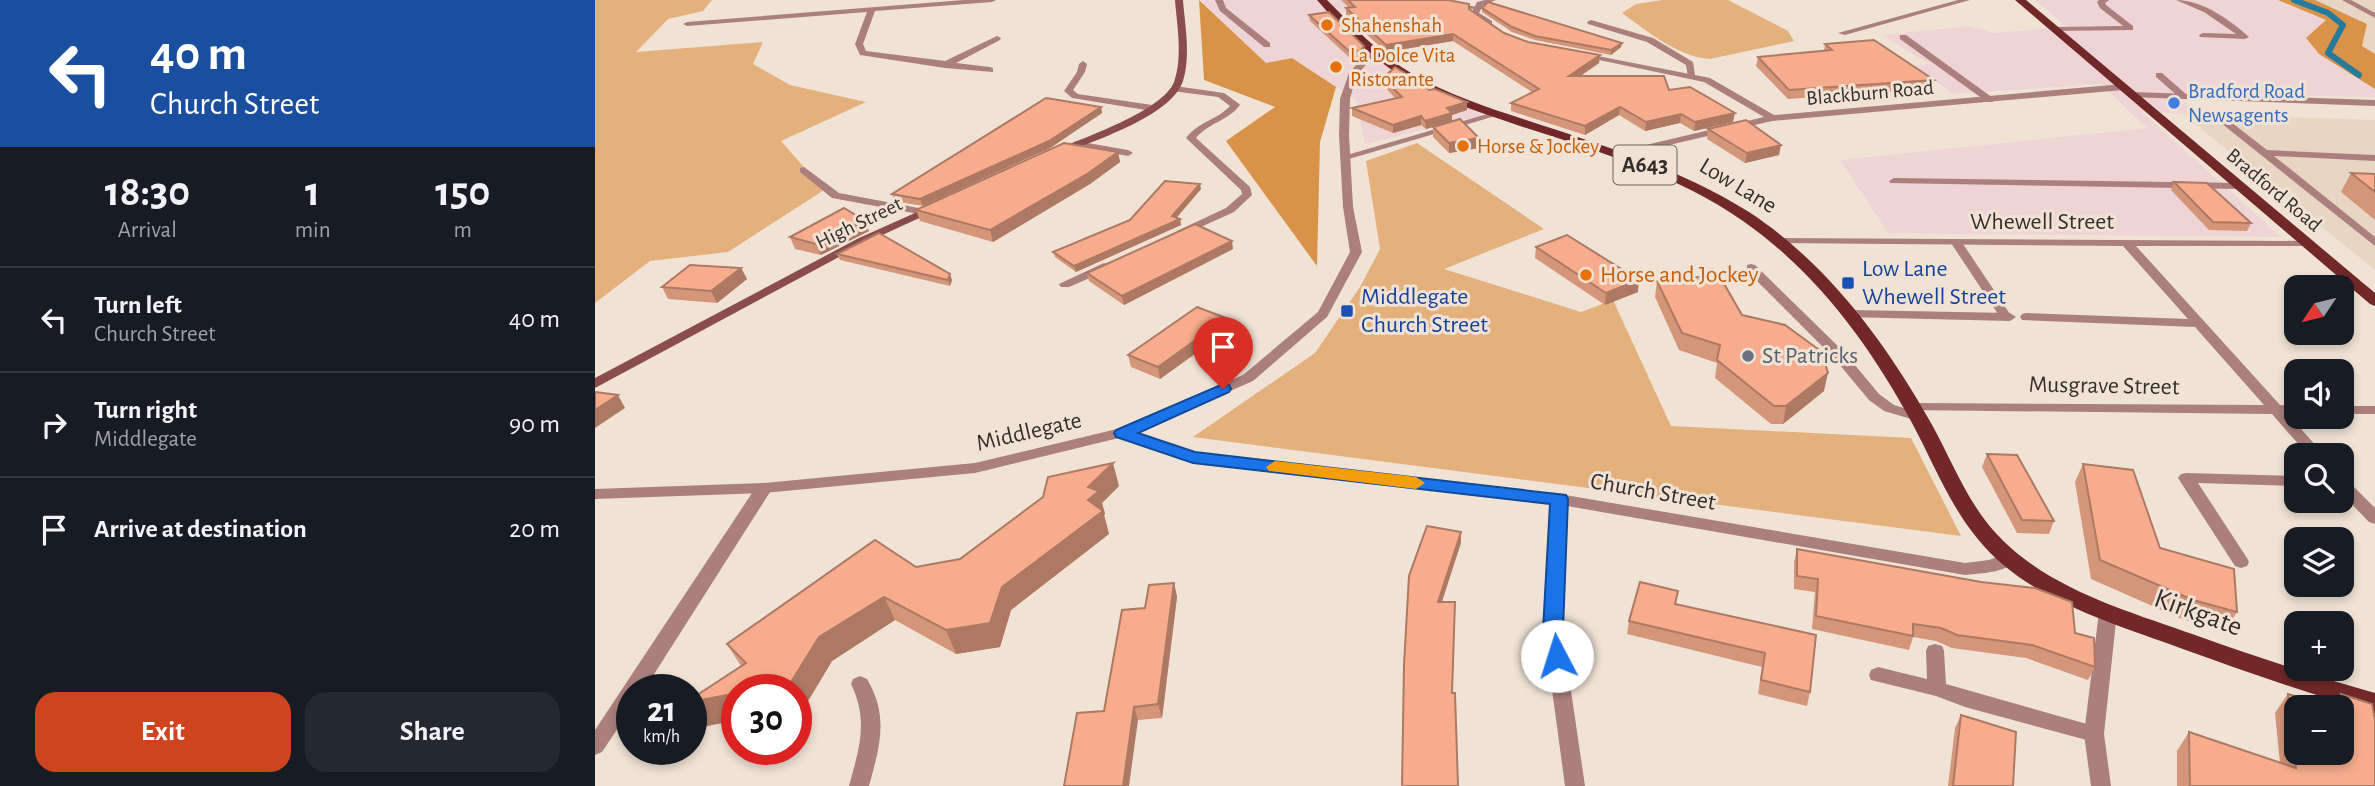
<!DOCTYPE html>
<html lang="en">
<head>
<meta charset="utf-8">
<style>
  :root { --surface:#171b24; --page:#242831; --text:#f1f3f6; --muted:#9ea1a6; --line:#363941; --accent:#ce441f }
  body { margin:0; font-family:"Alegreya Sans",sans-serif; background:var(--page); color:var(--text); height:100vh; display:flex; flex-direction:column; font-size:26px; white-space:nowrap }
  * { box-sizing:border-box; margin:0 }
  p { font-size:23px; color:var(--muted) }
  .icon { flex:none; width:38px; height:38px; fill:none; stroke:currentColor; stroke-width:2; stroke-linecap:round; stroke-linejoin:round }
  .map { position:relative; flex:1; overflow:hidden }
  .panel { display:flex; flex-direction:column; background:var(--surface); width:595px }
  .panel>* { flex:none }
  .banner { background:#1a4fa0; color:#fff; overflow:hidden }
  .needle { width:46px; rotate:235deg }
  .fabs { position:absolute; left:1689px; top:275px; display:grid; gap:14px }
  .fabs a { display:grid; place-items:center; width:70px; height:70px; border-radius:14px; background:var(--surface); box-shadow:0 4px 10px #0003; font-size:35px }
  .speed { position:absolute; left:21px; top:674px; display:flex; gap:14px; font-size:35px; font-weight:700; text-align:center }
  .speed>* { display:grid; place-content:center; width:91px; height:91px; border-radius:50%; background:var(--surface); box-shadow:0 4px 10px #0003; line-height:1 }
  .speed small { font-size:18px; font-weight:400 }
  .speed .limit { border:10px solid #d22; background:#fff; color:#111 }
  .pin { position:absolute; display:grid; place-items:center; width:60px; height:60px; color:#fff; margin:-72px -30px; border-radius:50% 50% 50% 0; rotate:-45deg; box-shadow:0 0 7px #0007 }
  .pin .icon { rotate:45deg }
  .me { position:absolute; width:77px; margin:-38px; rotate:355deg; stroke-linejoin:round; filter:drop-shadow(0 0 5px #0008) }
  .turn { display:flex; align-items:center; gap:24px; height:147px; padding:0 35px; font-size:32px }
  .turn .icon { width:91px; height:91px; stroke-width:2.5 }
  .turn b { display:block; font-size:49px; line-height:60px }
  .eta { display:flex; justify-content:space-evenly; align-items:center; height:119px; text-align:center }
  .eta b { font-size:42px; font-weight:700; line-height:49px }
  .primary-button { display:flex; gap:14px; margin-top:auto; padding:14px 35px }
  .primary-button a { flex:1; height:80px; border-radius:21px; background:var(--accent); color:#fff; font-size:28px; font-weight:700; line-height:80px; text-align:center }
  .primary-button a+a { background:var(--page); color:var(--text) }
  ul { padding:0; list-style:none }
  li { display:flex; align-items:center; gap:21px; height:105px; padding:0 35px; border-top:2px solid var(--line) }
  li div { flex:1 }
  li b { display:block; font-size:26px }
  li em { font-style:normal }
  main { display:flex; flex:1; min-height:0 }
  .map>svg:first-child { display:block }
  .commercial { fill:#efd4d6 }
  .built { fill:#e8d5c3 }
  .green { fill:#e4b07c }
  .forest { fill:#d89348 }
  .lines { fill:none; stroke-linecap:round; stroke-linejoin:round }
  .stream { stroke:#267a9b; stroke-width:6 }
  .service { fill:#ab7f7d; fill-rule:evenodd }
  .minor { fill:#ab7f7d; fill-rule:evenodd }
  .tertiary { fill:#ab7f7d; fill-rule:evenodd }
  .secondary { fill:#8b4d4c; fill-rule:evenodd }
  .primary { fill:#722829; fill-rule:evenodd }
  .wall { fill:#d49579 }
  .shaded-wall { fill:#ad7963 }
  .building { fill:#f7ad8d; stroke:#ad7963; stroke-width:2 }
  .route { fill:#1a73e8; stroke:#114b97; stroke-width:2 }
  .slow { fill:#f59e0b }
  .food-dot { fill:#e8710a; stroke:#f0e3d6; stroke-width:2.5 }
  .shop-dot { fill:#3f7fe0; stroke:#f0e3d6; stroke-width:2.5 }
  .transit-dot { fill:#1a4fb4; stroke:#f0e3d6; stroke-width:2.5 }
  .worship-dot { fill:#6b7280; stroke:#f0e3d6; stroke-width:2.5 }
  .labels { text-anchor:middle; dominant-baseline:central; stroke-width:6; stroke-linejoin:round; paint-order:stroke }
  .far-food-label { font-size:21px; fill:#c56008; stroke:#f0e3d6; text-anchor:start }
  .far-shop-label { font-size:21px; fill:#366cbe; stroke:#f0e3d6; text-anchor:start }
  .far-street-label { font-size:21px; fill:#342f2a; stroke:#f0e3d6 }
  .shield { fill:#f0e3d6; stroke:#6c655e; stroke-width:2 }
  .shield-label { font-size:23px; font-weight:bold; fill:#342f2a }
  .street-label { font-size:24px; fill:#342f2a; stroke:#f0e3d6 }
  .transit-label { font-size:24px; fill:#164399; stroke:#f0e3d6; text-anchor:start }
  .food-label { font-size:24px; fill:#c56008; stroke:#f0e3d6; text-anchor:start }
  .worship-label { font-size:24px; fill:#5b616d; stroke:#f0e3d6; text-anchor:start }
  .near-street-label { font-size:28px; fill:#342f2a; stroke:#f0e3d6 }
</style>
</head>
<body>
<main>
<section class="panel">
<div class="banner">
<div class="turn"><svg class="icon" aria-label="left" viewBox="0 0 24 24"><path d="M17 20v-9H6M10 6l-5 5 5 5"/></svg><div><b>40 m</b>Church Street</div></div>
</div>
<div class="eta">
<div><b>18:30</b><p>Arrival</p></div>
<div><b>1</b><p>min</p></div>
<div><b>150</b><p>m</p></div>
</div>
<ul>
<li><svg class="icon" aria-label="left" viewBox="0 0 24 24"><path d="M17 20v-9H6M10 6l-5 5 5 5"/></svg><div><b>Turn left</b><p>Church Street</p></div><em>40 m</em></li>
<li><svg class="icon" aria-label="right" viewBox="0 0 24 24"><path d="M7 20v-9h11M14 6l5 5-5 5"/></svg><div><b>Turn right</b><p>Middlegate</p></div><em>90 m</em></li>
<li><svg class="icon" aria-label="arrive" viewBox="0 0 24 24"><path d="M6 21V4h12l-3 4 3 4H6"/></svg><div><b>Arrive at destination</b></div><em>20 m</em></li>
</ul>
<div class="primary-button"><a>Exit</a><a>Share</a></div>
</section>
<div class="map">
<svg width="1780" height="786" viewBox="0 0 1780 786">
  <rect width="100%" height="100%" fill="#f0e3d6"/>
  <g class="commercial">
    <path d="M605 0H830L734 15 809 79 889 115 770 144 761 100 697 58 671 63Z"/>
    <path d="M1440 0H1683L1731 20 1711 39 1724 54 1780 89V97L1579 93 1604 114 1547 112 1686 237 1293 233 1245 160 1552 128 1506 84 1358 94 1318 66 1334 64 1287 35 1374 26 1398 33 1472 27Z"/>
  </g>
  <g class="built">
    <path d="M1720 0H1780V54L1767 46 1772 24Z"/>
    <path d="M1604 114 1780 120V270L1589 115Z"/>
  </g>
  <g class="green">
    <path d="M0 0H117L108 11 73 19 41 52 168 42 158 64 195 85 271 102 186 141 229 190 133 252 55 261 0 303Z"/>
    <path d="M1068 0H1133L1193 31 1199 41 1115 59C1083 57 1052 31 1027 13L1041 4Z"/>
    <path d="M822 143 949 229 849 269 986 312 1018 300 1076 426 1316 438 1366 536 598 437 720 353 765 287 785 249 771 161Z"/>
  </g>
  <g class="forest">
    <path d="M604 0 671 63 697 58 741 87 725 142 722 266 631 141 680 107 609 80Z"/>
    <path d="M1683 0H1720L1772 24 1767 46 1780 54V89L1724 54 1711 38 1731 20Z"/>
  </g>
  <g class="lines">
    <path class="stream" d="M1699 0 1733 13 1748 25 1733 53 1764 75"/>
    <g class="service">
      <path d="M620 0H628L631 8 675 43V47H669L625 11Z"/>
      <path d="M828 0H846L887 8 883 10Z"/>
      <path d="M1504 0H1514L1510 3 1511 5 1538 26V30L1459 31 1455 29 1459 27 1528 26 1505 8 1502 2Z"/>
      <path d="M1581 0C1608 0 1635 20 1654 37L1650 39 1605 37 1604 35 1608 33 1641 34 1609 12Z"/>
      <path d="M1747 0H1756L1780 13V18Z"/>
      <path d="M996 20 1058 38 1098 62 1100 75 1093 77 1091 65 1052 42 993 24 992 22Z"/>
      <path d="M1305 35H1311L1398 98V102H1392L1305 39Z"/>
      <path d="M1561 73H1567L1592 95V99H1586L1561 77Z"/>
      <path d="M1626 119H1632L1672 150 1780 155V161L1679 156 1780 237V246L1626 123Z"/>
      <path d="M481 141 533 150 538 153 533 156 478 146 476 144Z"/>
      <path d="M1299 178 1644 183 1649 186 1644 189 1295 183 1294 181Z"/>
      <path d="M1362 240 1366 241 1417 317 1415 320 1411 321 1405 317 1356 243Z"/>
      <path d="M1156 264 1160 265 1249 352 1284 394 1299 405 1328 414 1330 417 1328 420 1323 421 1289 411 1274 400 1239 358 1152 271V265Z"/>
      <path d="M1591 473 1701 476V486L1603 483 1652 558 1654 562 1652 566 1646 568 1640 566 1583 478 1586 474Z"/>
      <path d="M1340 644 1347 646 1349 651 1351 684 1506 728 1509 734 1506 740 1499 742 1370 707 1341 696 1276 680 1274 675 1276 670 1283 667 1332 679 1331 651 1333 646Z"/>
      <path d="M265 676 272 679C294 716 285 746 274 786H254C264 749 274 721 256 684L258 679Z"/>
    </g>
    <g class="minor">
      <path d="M369 0H401L397 2 280 11 268 44 271 51 350 61 402 36 406 38 405 40 361 63 395 67 398 68V72L350 68 265 55 260 44 272 12 92 26 88 24 92 22Z"/>
      <path d="M890 0H901L888 5 884 13 897 21V25H894L876 14 882 2Z"/>
      <path d="M1363 0H1375L1250 35 1243 33Z"/>
      <path d="M982 52 1115 78 1179 115 1528 84 1532 87 1528 90 1177 121 1057 149 1031 161 1026 158 1027 156 1051 145 1169 117 1109 82 985 56H982Z"/>
      <path d="M488 61 492 64 490 72 478 90 483 94 557 105 562 108 557 111 477 98 469 91 482 72 484 64Z"/>
      <path d="M580 86 629 93 643 103 645 105C633 121 613 123 601 138L655 187 657 195 639 212 586 236 582 235V231L631 208 647 194 646 190 591 138C603 122 622 120 635 106L623 97 577 91V87Z"/>
      <path d="M1537 92 1780 100V106L1534 97 1533 95Z"/>
      <path d="M899 112 907 114 754 159 745 157Z"/>
      <path d="M209 167 244 193 329 209 334 212 329 215 237 198 205 172V168Z"/>
      <path d="M1184 238 1715 241 1717 243 1711 246H1541L1685 405 1701 406V414H1693L1729 455H1713L1677 414 1312 410 1310 407 1317 403 1669 405 1600 327 1427 320 1425 317 1427 314 1431 313 1593 319 1528 246 1180 243 1178 241Z"/>
      <path d="M509 263 513 264V270L474 287H466L464 284Z"/>
      <path d="M1256 310 1415 313 1421 317 1415 321 1252 317 1250 314Z"/>
      <rect x="1746" y="406" width="34" height="8"/>
      <path d="M527 428 601 452 964 494 1370 563 1394 560 1415 552 1421 554 1423 558C1413 573 1387 573 1370 575L972 506 967 630 990 786H970L949 630 956 503 599 462 522 436 520 433Z"/>
      <path d="M1746 478 1751 479 1780 508V524L1774 522 1746 493Z"/>
      <path d="M169 483 175 484 177 488 175 492 49 690H37V707L7 752 0 755V730L163 484Z"/>
      <path d="M1513 605 1519 607 1522 612 1509 734 1516 786H1496L1489 734 1504 612 1507 607Z"/>
    </g>
    <path class="tertiary" d="M784 52 788 54 787 56 777 58 761 76 755 99 754 135 758 207 767 252 732 317 658 381 532 436 380 473 169 493 0 499V489L169 483 380 463 522 429 648 375 723 312 755 252 748 207 744 135 745 99 754 73 771 54Z"/>
    <g class="secondary">
      <path d="M580 0H588C590 26 596 56 588 81 576 117 497 141 465 155H457V151C486 139 568 111 579 82 588 57 582 26 580 0Z"/>
      <path d="M340 204 345 207 344 209 272 242 0 388V378L264 238Z"/>
    </g>
    <g class="primary">
      <path d="M722 0H732C758 26 784 54 816 73 852 94 891 107 931 120 1007 145 1086 169 1154 212 1232 263 1291 343 1336 423 1356 459 1371 499 1398 530 1449 588 1530 610 1600 635 1659 656 1719 676 1780 693V713C1714 694 1649 671 1585 648 1514 622 1431 599 1382 538 1354 504 1338 462 1317 423 1275 345 1221 272 1148 221 1081 174 999 150 922 125 882 111 842 99 806 76 775 56 746 28 722 0Z"/>
      <path d="M1420 0H1431L1780 293V306L1775 304Z"/>
    </g>
  </g>
  <g class="wall">
    <path d="M746 0H853L874 9 909 33 933 42 1005 55 1004 63 985 76 1074 90 1138 122 1099 131 1085 123 1050 131 1024 115 990 135 916 111V103L937 92 858 41 791 52 751 16V8H754Z"/>
    <path d="M887 8 1026 47 1016 55 940 40 917 32 887 12Z"/>
    <path d="M714 15 770 52 765 57 755 58 715 21Z"/>
    <path d="M1230 44 1339 80 1336 89 1193 99 1161 66 1163 57 1229 51Z"/>
    <path d="M788 78 834 90 872 110 857 115V121L884 138V148L854 153 838 137V127L831 129 826 125 798 133 757 116V108L800 98 789 86Z"/>
    <path d="M506 107 507 113 455 148 328 206 299 201 297 194Z"/>
    <path d="M1113 129 1184 155 1150 163 1112 139Z"/>
    <path d="M523 152 525 162 495 184 398 242 325 221 321 210Z"/>
    <path d="M1756 173 1780 174V220L1746 192Z"/>
    <path d="M1579 182 1656 223 1652 231 1614 230 1576 190Z"/>
    <path d="M606 189 581 218 585 219 586 225 481 272 460 257 458 252 535 220Z"/>
    <path d="M269 220 274 231 226 255 200 249 195 237Z"/>
    <path d="M941 247 1043 292 1010 305 940 258Z"/>
    <path d="M638 249 529 305 494 281 492 273Z"/>
    <path d="M242 254 357 280 355 286 245 260Z"/>
    <path d="M146 268 152 279 122 303 73 299 67 287Z"/>
    <path d="M1062 281 1147 315 1229 391 1188 424H1176L1120 378 1122 363 1084 350 1060 297Z"/>
    <path d="M633 330 565 379 536 367 533 355Z"/>
    <path d="M1392 454 1459 521 1454 534 1422 533 1387 467Z"/>
    <path d="M1488 464 1565 548 1642 612 1630 631 1587 619 1496 579 1480 482Z"/>
    <path d="M524 486 507 503 510 514 509 515 514 534 416 610 405 647 361 654 300 620 237 661 210 706 142 690V720L107 727 146 666 132 644 321 567 365 559Z"/>
    <path d="M1202 549 1480 633 1500 667 1493 680 1431 658 1357 648 1341 641 1318 637 1314 650 1217 629 1220 592 1199 589V562Z"/>
    <path d="M579 583 582 597 567 718 543 720 509 711 550 608Z"/>
    <path d="M1081 604 1221 635 1215 692 1212 706 1163 694 1167 667 1032 634 1034 621Z"/>
    <path d="M1693 694 1746 752V707H1737L1746 694 1780 786H1582V751L1594 732 1685 763 1680 713Z"/>
    <path d="M1366 715 1418 786H1353L1360 728Z"/>
  </g>
  <g class="shaded-wall">
    <path d="M858 34V41L791 52V45Z"/>
    <path d="M1027 43 1026 47 1016 55V50Z"/>
    <path d="M769 46 770 52 765 57 755 58V52Z"/>
    <path d="M1005 55 1004 63 974 84V76Z"/>
    <path d="M872 102V110L857 115V121L831 129 830 121 852 108Z"/>
    <path d="M506 107 507 113 455 148 328 206 325 199Z"/>
    <path d="M1025 107 1024 115 990 135V126Z"/>
    <path d="M1140 113 1138 122 1099 131 1100 122Z"/>
    <path d="M1086 114 1085 123 1050 131 1051 122Z"/>
    <path d="M826 116V125L798 133V125Z"/>
    <path d="M884 138V148L854 153V143Z"/>
    <path d="M1186 145 1184 155 1150 163 1152 153Z"/>
    <path d="M523 152 525 162 495 184 398 242 395 230Z"/>
    <path d="M605 184 606 189 578 222 577 216Z"/>
    <path d="M585 219 586 225 481 272 479 266Z"/>
    <path d="M269 220 274 231 226 255 221 244Z"/>
    <path d="M637 241 638 249 529 305 527 296Z"/>
    <path d="M146 268 152 279 122 303 116 291Z"/>
    <path d="M355 274 357 280 355 286 353 280Z"/>
    <path d="M1044 280 1043 292 1010 305 1011 293Z"/>
    <path d="M631 318 633 330 565 379 563 367Z"/>
    <path d="M1233 373 1229 391 1188 424 1191 406Z"/>
    <path d="M23 395 30 408 0 428V410Z"/>
    <path d="M518 463 524 486 507 503 510 514 509 515 514 534 416 610 405 647 361 654 351 630 407 587 493 500V487Z"/>
    <path d="M866 532V543L843 614V602Z"/>
    <path d="M579 583 582 597 567 718 563 704Z"/>
    <path d="M289 597 300 620 237 661 210 706 201 708V690H158L224 637Z"/>
    <path d="M142 693V720L107 727 96 711V702Z"/>
    <path d="M539 707 543 720 534 786H528Z"/>
  </g>
  <g class="building">
    <path d="M753 0H853L874 4V9L909 33 933 42 1005 55 974 76H1069L1074 90 1095 87 1140 113 1100 122 1086 114 1051 122 1025 107 990 126 916 103 944 89 858 34 791 45 751 8 760 7Z"/>
    <path d="M893 2 1027 43 1016 50 940 36 917 27 887 8Z"/>
    <path d="M734 12 769 46 765 51 755 52 714 15Z"/>
    <path d="M1279 40 1339 80 1194 90 1163 57 1237 50 1230 44Z"/>
    <path d="M800 67 825 82 834 90 840 89 872 102 852 108 857 113 830 121 826 116 798 125 757 108 807 97 788 78Z"/>
    <path d="M451 98 506 107 454 141 325 199 297 194Z"/>
    <path d="M865 119 884 138 854 143 838 127Z"/>
    <path d="M1151 120 1186 145 1152 153 1113 129Z"/>
    <path d="M469 143 523 152 492 174 395 230 321 210Z"/>
    <path d="M1756 173 1780 174V192Z"/>
    <path d="M570 181 605 184 577 216 585 219 479 266 458 252 535 220Z"/>
    <path d="M1579 182 1612 183 1656 223 1618 222Z"/>
    <path d="M249 208 269 220 221 244 195 237Z"/>
    <path d="M600 224 637 241 527 296 492 273Z"/>
    <path d="M284 233 355 274 353 280 242 254Z"/>
    <path d="M972 235 1044 280 1011 293 941 247Z"/>
    <path d="M95 265 146 268 116 291 67 287Z"/>
    <path d="M1124 275 1147 315 1190 325 1227 352 1233 373 1191 406H1179L1122 360 1125 345 1087 333 1062 281Z"/>
    <path d="M602 307 631 318 563 367 533 355Z"/>
    <path d="M0 392 23 395 0 410Z"/>
    <path d="M1392 454 1422 455 1459 521 1427 520Z"/>
    <path d="M518 463 493 487 504 491 493 500 508 511 407 587 395 623 351 630 289 597 224 637 196 682 158 690H142V693L96 702V699L151 663 132 644 280 540 321 567 365 559 448 497 453 477Z"/>
    <path d="M1488 464 1538 470 1565 548 1639 569 1642 612 1598 600 1505 560Z"/>
    <path d="M832 526 866 532 843 602H860L857 693H860L863 786H807L809 665 814 576Z"/>
    <path d="M1202 549 1386 582 1440 588 1477 602 1480 633 1499 638 1500 667 1437 645 1362 635 1346 628 1318 624V636L1221 616 1223 579 1202 576Z"/>
    <path d="M1045 582 1083 591 1080 604 1221 635 1215 692 1166 680 1170 653 1034 621Z"/>
    <path d="M579 583 563 704 539 707 528 786H469L482 713 509 711 527 610 550 608 554 585Z"/>
    <path d="M1693 694 1734 707H1701V752H1746V711L1749 712 1746 694 1777 704 1780 720V786H1595L1594 732 1701 768Z"/>
    <path d="M1366 715 1421 732 1418 786H1358Z"/>
  </g>
  <path class="route" d="M628 384 634 385 636 389 634 392 543 433 600 452 971 495 973 499 968 630 972 656 969 662 962 665 954 662 948 630 955 504 598 463 521 437 519 433 521 430Z"/>
  <path class="slow" d="M680 461 821 477 830 483 821 489 674 471 671 467Z"/>
  <g class="food-dot">
    <circle cx="732" cy="25" r="7"/>
    <circle cx="741" cy="67" r="7"/>
    <circle cx="868" cy="146" r="7"/>
    <circle cx="991" cy="275" r="7"/>
  </g>
  <circle class="shop-dot" cx="1579" cy="103" r="7"/>
  <g class="transit-dot">
    <rect x="1246" y="276" width="14" height="14" rx="3.5"/>
    <rect x="745" y="304" width="14" height="14" rx="3.5"/>
  </g>
  <circle class="worship-dot" cx="1153" cy="356" r="7"/>
  <g class="labels">
    <g class="far-food-label">
      <text x="746" y="25">Shahenshah</text>
      <text x="755" y="55">La Dolce Vita<tspan x="755" dy="24">Ristorante</tspan></text>
      <text x="882" y="146">Horse &amp; Jockey</text>
    </g>
    <g class="far-shop-label">
      <text x="1593" y="91">Bradford Road<tspan x="1593" dy="24">Newsagents</tspan></text>
    </g>
    <g class="far-street-label">
      <text transform="translate(1275 93) rotate(-5)">Blackburn Road</text>
      <text transform="translate(1679 190) rotate(40)">Bradford Road</text>
      <text transform="translate(264 223) rotate(-26)">High Street</text>
    </g>
    <rect class="shield" x="1018.5" y="145.5" width="63" height="39" rx="5"/>
    <g class="shield-label">
      <text x="1050" y="165">A643</text>
    </g>
    <g class="street-label">
      <text transform="translate(1143 186) rotate(31)">Low Lane</text>
      <text x="1447" y="222">Whewell Street</text>
      <text transform="translate(1509 386) rotate(1)">Musgrave Street</text>
      <text transform="translate(434 432) rotate(-13)">Middlegate</text>
      <text transform="translate(1058 492) rotate(10)">Church Street</text>
    </g>
    <g class="transit-label">
      <text x="1267" y="269">Low Lane<tspan x="1267" dy="28">Whewell Street</tspan></text>
      <text x="766" y="297">Middlegate<tspan x="766" dy="28">Church Street</tspan></text>
    </g>
    <g class="food-label">
      <text x="1005" y="275">Horse and Jockey</text>
    </g>
    <g class="worship-label">
      <text x="1167" y="356">St Patricks</text>
    </g>
    <g class="near-street-label">
      <text transform="translate(1603 613) rotate(20)">Kirkgate</text>
    </g>
  </g>
</svg>
<div class="fabs">
<a><svg class="needle" viewBox="-14 -14 28 28"><path d="M0-13l5 13h-10z" fill="#e53935"/><path d="M0 13l5-13h-10z" fill="#9ea1a6"/></svg></a>
<a><svg class="icon" aria-label="sound" viewBox="0 0 24 24"><path d="M4 9h4l5-4v14l-5-4H4zM17 9q2 3 0 6"/></svg></a>
<a><svg class="icon" aria-label="search" viewBox="0 0 24 24"><circle cx="10" cy="10" r="6"/><path d="M15 15l6 6"/></svg></a>
<a><svg class="icon" aria-label="layers" viewBox="0 0 24 24"><path d="M12 4l9 5-9 5-9-5zM3 14l9 5 9-5"/></svg></a>
<a>+</a>
<a>−</a>
</div>
<div class="speed"><div>21<small>km/h</small></div><div class="limit">30</div></div>
<div class="pin" style="left:628px;top:389px;background:#d93025"><svg class="icon" aria-label="arrive" viewBox="0 0 24 24"><path d="M6 21V4h12l-3 4 3 4H6"/></svg></div>
<svg class="me" style="left:962px;top:656px" viewBox="-20 -20 40 40"><circle r="19" fill="#fff"/><path d="M0-13L10 11 0 6-10 11z" fill="#1a73e8"/></svg>
</div>
</main>
</body>
</html>
